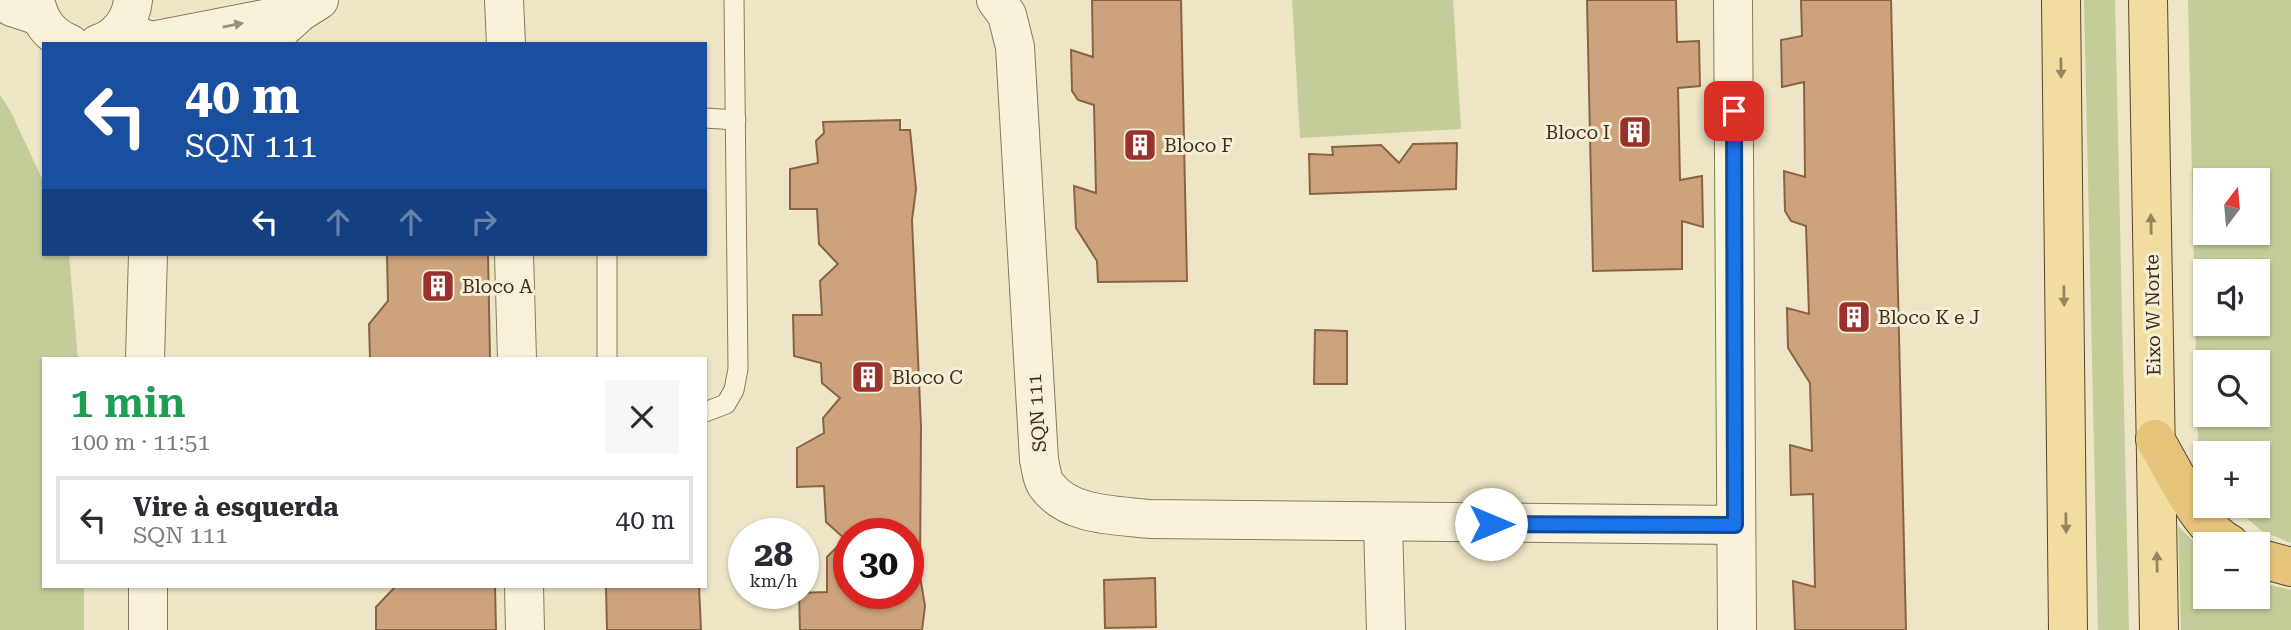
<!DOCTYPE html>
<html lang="pt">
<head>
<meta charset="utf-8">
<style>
  :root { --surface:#fff; --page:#f7f7f7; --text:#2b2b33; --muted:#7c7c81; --line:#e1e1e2 }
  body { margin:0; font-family:"Roboto Serif",serif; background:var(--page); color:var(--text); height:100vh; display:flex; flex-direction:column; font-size:26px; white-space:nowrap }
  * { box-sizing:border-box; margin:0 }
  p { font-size:23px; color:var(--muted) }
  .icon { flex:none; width:38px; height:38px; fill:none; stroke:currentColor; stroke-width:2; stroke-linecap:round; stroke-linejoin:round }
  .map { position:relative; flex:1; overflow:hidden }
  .panel { position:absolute; left:42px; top:357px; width:665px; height:231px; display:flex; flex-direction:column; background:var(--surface); border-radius:0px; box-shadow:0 2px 5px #0004 }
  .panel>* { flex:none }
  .hud { position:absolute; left:42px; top:42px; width:665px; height:214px; border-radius:0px; box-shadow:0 2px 5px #0004; background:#1a4fa0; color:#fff; overflow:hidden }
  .needle { width:46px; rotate:16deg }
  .fabs { position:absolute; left:2193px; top:168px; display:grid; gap:14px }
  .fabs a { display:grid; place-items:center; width:77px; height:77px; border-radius:0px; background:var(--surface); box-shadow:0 2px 5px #0004; font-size:35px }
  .speed { position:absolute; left:728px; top:518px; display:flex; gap:14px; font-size:35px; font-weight:700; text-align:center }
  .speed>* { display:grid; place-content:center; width:91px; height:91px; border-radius:50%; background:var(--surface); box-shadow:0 2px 5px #0004; line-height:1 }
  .speed small { font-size:18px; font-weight:400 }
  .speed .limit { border:10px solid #d22; background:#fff; color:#111 }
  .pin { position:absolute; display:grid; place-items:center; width:60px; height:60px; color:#fff; margin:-30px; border-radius:14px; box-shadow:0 4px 10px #0006 }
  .me { position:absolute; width:77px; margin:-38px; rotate:90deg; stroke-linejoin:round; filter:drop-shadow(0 0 5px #0008) }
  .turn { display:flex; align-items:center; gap:24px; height:147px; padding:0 28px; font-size:32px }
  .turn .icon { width:91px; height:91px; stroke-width:2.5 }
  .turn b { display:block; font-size:49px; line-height:60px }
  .lanes { display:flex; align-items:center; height:66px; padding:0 28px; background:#0003; justify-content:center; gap:35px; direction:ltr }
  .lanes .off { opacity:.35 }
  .round { display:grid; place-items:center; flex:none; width:74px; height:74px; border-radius:0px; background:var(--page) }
  .headline { display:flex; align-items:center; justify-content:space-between; height:119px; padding:0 28px }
  h1 { font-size:42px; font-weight:600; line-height:52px; color:#1e9e55 }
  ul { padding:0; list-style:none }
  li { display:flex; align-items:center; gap:21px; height:88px; margin:0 14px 10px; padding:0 14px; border:4px solid var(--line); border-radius:0px }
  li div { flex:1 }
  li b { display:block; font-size:26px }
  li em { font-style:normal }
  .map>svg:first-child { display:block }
  .green { fill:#c4cd9a; fill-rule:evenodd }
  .building { fill:#cca37d; stroke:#896342; stroke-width:2; fill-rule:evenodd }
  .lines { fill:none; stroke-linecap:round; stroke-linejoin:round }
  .service-casing { stroke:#8a785c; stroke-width:21 }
  .minor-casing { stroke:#8a785c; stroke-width:40 }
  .tertiary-casing { stroke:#8a785c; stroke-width:40 }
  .primary-casing { stroke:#584530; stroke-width:40 }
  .trunk-casing { stroke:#584530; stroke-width:40 }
  .service { stroke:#f9f2da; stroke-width:19 }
  .minor { stroke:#f9f2da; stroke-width:38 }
  .tertiary { stroke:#f9f2da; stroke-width:38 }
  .primary { stroke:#f1dd9f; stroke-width:38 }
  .trunk { stroke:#e6c47c; stroke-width:38 }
  .oneway { fill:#9a907d }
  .oneway2 { fill:#968660 }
  .route-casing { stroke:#114b97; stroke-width:18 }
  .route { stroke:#1a73e8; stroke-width:12 }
  .labels { text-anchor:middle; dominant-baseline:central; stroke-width:6; stroke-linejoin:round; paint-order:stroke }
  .poi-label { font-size:19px; fill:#3b2e20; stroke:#f6efd6; text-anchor:start }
  .street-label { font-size:19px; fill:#3b2e20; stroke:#f6efd6 }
</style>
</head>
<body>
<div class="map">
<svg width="2291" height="630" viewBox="0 0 2291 630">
  <rect width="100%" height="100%" fill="#eee5c7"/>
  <g class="green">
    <path d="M1292 0H1453L1461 129 1300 138Z"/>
    <path d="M2084 0H2115L2129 630H2098Z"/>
    <path d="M2188 0H2291V543L2262 531 2232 506H2258V453H2205V469L2198 445ZM2205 180H2258V233H2205ZM2205 271H2258V324H2205ZM2205 362H2258V415H2205Z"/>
    <path d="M0 95 10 110 44 183V254H69L78 359H44V586H84V630H0Z"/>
    <path d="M2178 526 2205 553V597H2258V582L2291 590V630H2181Z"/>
  </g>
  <g class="building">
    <path d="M1092 0H1181L1187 281 1098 282 1097 261 1076 228 1074 186 1096 193 1094 105 1078 100 1072 91 1071 50 1093 57Z"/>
    <path d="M1587 0H1676L1677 42 1699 41 1700 86 1678 88 1680 180 1702 176 1703 227 1682 221V269L1593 271Z"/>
    <path d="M1801 0H1891L1906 630H1795L1793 581 1815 587 1813 494 1791 495 1790 445 1812 451 1810 383 1788 348 1787 308 1809 314 1806 226 1791 221 1785 211 1784 171 1805 177 1804 82 1782 87 1781 40 1802 36Z"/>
    <path d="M900 120V130H910L916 189 912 220 921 427 920 576 925 606 922 630H800L799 593 827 592V557L845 539 826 522 824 486 797 487V448L824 433 823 418 840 398 822 383 821 363 794 356 793 315H822L820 281 838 264 819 244 817 209H790V169L818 163 816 141 824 133 823 122ZM849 534H908V593H849Z"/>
    <path d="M1457 143 1456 189 1310 194 1309 154 1333 155 1332 147 1381 145 1399 163 1413 144Z"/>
    <path d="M387 254H488L490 359H370L369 324 388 301Z"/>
    <path d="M1315 330 1347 331V384H1314Z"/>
    <path d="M1155 578 1156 627 1105 628 1104 580Z"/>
    <path d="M396 586H495L496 630H376V607Z"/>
    <path d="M606 586H699L701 630H607Z"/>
  </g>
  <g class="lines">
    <defs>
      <g id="service">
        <path d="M705 118 736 120"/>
        <path d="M607 359V254"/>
        <path d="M705 412 726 404 734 390 738 369 734 0"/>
      </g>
      <g id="minor">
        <path d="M2 0 12 7 39 16"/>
        <path d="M504 0 506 44"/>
        <path d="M996 0 1007 15 1015 47 1039 460C1041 468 1042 480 1047 486 1069 516 1115 515 1149 519L1736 525"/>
        <path d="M1733 0 1737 630"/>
        <path d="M119 31 152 41 300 12 319 0"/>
        <path d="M514 254 517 359"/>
        <path d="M1383 524 1386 630"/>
        <path d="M524 586 525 630"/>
      </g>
      <g id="tertiary">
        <path d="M35 0C40 22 49 35 70 44"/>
        <path d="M98 44C118 38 131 20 133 0"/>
        <path d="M265 44 300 12"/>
        <path d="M145 359 148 254"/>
        <path d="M148 586V630"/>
      </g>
      <g id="primary">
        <path d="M2061 0 2068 630"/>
        <path d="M2148 0 2159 630"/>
      </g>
      <g id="trunk">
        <path d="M2155 439C2173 469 2200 529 2230 544"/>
        <path d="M2258 558 2291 567"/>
      </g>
    </defs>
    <use href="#service" class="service-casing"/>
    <use href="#minor" class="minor-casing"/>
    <use href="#tertiary" class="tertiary-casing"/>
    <use href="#primary" class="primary-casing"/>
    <use href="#trunk" class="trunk-casing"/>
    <use href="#service" class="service"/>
    <use href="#minor" class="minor"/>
    <use href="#tertiary" class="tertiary"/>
    <use href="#primary" class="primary"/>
    <use href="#trunk" class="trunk"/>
  </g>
  <defs><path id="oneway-solid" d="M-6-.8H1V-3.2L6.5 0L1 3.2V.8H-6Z" transform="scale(1.75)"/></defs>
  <use class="oneway" href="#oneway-solid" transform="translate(233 25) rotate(-12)"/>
  <g class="oneway2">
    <use href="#oneway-solid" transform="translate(2061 68) rotate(89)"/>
    <use href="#oneway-solid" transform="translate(2151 224) rotate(-91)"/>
    <use href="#oneway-solid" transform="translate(2064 296) rotate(89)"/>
    <use href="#oneway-solid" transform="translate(2066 523) rotate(89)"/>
    <use href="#oneway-solid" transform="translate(2157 562) rotate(-91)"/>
  </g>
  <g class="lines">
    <defs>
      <path id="route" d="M1491 524 1735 525 1734 111"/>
    </defs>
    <use href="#route" class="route-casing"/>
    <use href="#route" class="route"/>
  </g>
  <defs>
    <symbol id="building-square" viewBox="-11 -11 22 22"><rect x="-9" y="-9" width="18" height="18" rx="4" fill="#99322c" stroke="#f6efd6"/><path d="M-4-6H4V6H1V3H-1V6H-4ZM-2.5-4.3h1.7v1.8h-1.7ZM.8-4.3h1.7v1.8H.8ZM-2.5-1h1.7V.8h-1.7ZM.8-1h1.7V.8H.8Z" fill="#fff"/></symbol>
  </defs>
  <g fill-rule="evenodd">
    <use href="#building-square" x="1616" y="113" width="38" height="38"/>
    <use href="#building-square" x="1121" y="126" width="38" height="38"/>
    <use href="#building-square" x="419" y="267" width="38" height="38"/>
    <use href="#building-square" x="1835" y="298" width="38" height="38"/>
    <use href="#building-square" x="849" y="358" width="38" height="38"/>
  </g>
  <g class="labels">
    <g class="poi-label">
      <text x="1610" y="132" text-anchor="end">Bloco I</text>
      <text x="1164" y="145">Bloco F</text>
      <text x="462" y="286">Bloco A</text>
      <text x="1878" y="317">Bloco K e J</text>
      <text x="892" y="377">Bloco C</text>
    </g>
    <g class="street-label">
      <text transform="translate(2153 315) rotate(-91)">Eixo W Norte</text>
      <text transform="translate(1037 413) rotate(-94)">SQN 111</text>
    </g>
  </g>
</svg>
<div class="fabs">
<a><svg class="needle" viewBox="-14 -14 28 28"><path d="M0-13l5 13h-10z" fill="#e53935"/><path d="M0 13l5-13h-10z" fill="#7c7c81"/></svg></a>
<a><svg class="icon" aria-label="sound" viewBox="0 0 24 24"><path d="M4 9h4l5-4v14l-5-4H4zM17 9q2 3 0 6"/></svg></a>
<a><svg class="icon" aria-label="search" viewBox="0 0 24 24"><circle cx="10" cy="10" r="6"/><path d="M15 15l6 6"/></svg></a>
<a>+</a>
<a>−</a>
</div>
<div class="speed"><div>28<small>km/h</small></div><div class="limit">30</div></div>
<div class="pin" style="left:1734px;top:111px;background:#d93025"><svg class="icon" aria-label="arrive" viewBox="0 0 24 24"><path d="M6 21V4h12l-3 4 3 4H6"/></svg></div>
<svg class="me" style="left:1491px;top:524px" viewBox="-20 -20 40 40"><circle r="19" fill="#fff"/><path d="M0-13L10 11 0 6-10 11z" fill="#1a73e8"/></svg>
<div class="hud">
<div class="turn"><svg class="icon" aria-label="left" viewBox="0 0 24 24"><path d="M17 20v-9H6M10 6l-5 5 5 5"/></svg><div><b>40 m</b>SQN 111</div></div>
<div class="lanes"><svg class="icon" aria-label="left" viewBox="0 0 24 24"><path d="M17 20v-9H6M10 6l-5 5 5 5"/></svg><svg class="icon off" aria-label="ahead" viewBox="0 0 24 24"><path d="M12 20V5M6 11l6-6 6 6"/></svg><svg class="icon off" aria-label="ahead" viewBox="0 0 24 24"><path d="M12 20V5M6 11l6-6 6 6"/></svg><svg class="icon off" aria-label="right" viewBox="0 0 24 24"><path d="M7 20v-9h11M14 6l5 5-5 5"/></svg></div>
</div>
<section class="panel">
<div class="headline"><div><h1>1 min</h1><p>100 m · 11:51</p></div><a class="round"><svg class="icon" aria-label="close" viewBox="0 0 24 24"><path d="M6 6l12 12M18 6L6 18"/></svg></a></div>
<ul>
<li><svg class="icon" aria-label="left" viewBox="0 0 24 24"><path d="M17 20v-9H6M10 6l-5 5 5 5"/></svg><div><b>Vire à esquerda</b><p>SQN 111</p></div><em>40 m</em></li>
</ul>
</section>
</div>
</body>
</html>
